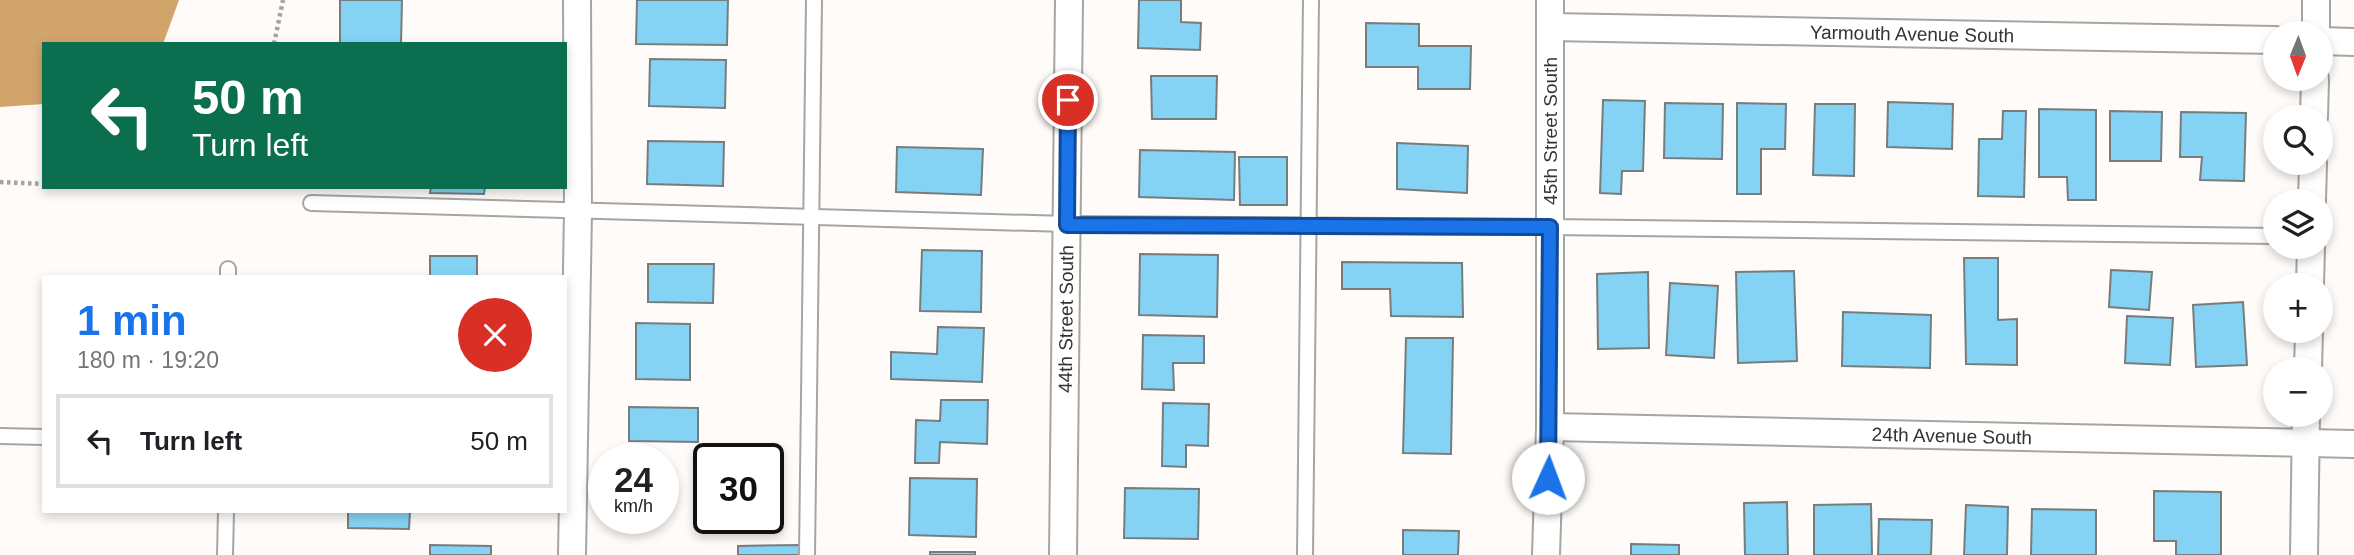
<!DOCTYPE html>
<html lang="en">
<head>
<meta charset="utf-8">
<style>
  :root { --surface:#fff; --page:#f2f2f2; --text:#202124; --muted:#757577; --line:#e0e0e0; --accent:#1a73e8 }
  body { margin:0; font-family:Arial,sans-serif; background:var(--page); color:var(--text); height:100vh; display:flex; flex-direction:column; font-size:26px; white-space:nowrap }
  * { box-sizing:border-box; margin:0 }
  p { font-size:23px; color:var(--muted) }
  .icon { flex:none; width:38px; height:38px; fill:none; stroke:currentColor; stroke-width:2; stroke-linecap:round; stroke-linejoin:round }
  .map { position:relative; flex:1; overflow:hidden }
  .side { position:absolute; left:42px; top:275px; width:525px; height:238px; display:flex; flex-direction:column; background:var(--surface); border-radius:0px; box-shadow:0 4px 10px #0003 }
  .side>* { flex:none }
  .banner { position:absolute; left:42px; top:42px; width:525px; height:147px; border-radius:0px; box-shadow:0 4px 10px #0003; background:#0b6e4f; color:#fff; overflow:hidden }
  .needle { width:46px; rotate:181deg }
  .buttons { position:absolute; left:2263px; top:21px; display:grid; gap:14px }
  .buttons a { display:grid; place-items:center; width:70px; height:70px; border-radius:50%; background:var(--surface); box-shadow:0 4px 10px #0003; font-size:35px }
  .speed { position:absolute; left:588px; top:443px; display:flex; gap:14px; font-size:35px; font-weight:700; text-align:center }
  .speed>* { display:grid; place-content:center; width:91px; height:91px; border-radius:50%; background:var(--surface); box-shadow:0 4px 10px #0003; line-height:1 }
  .speed small { font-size:18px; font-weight:400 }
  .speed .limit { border:4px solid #111; border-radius:10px; background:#fff; color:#111 }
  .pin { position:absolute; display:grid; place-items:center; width:60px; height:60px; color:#fff; margin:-30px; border:4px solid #fff; border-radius:50%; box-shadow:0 2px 7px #0007 }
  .me { position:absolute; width:77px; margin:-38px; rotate:2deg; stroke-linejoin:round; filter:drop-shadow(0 0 5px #0008) }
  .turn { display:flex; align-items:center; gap:24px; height:147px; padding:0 35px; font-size:32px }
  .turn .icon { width:91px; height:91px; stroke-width:2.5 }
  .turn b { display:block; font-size:49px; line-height:60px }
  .round { display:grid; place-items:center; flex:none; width:74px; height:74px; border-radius:37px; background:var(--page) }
  .overview { display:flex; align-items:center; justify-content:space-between; height:119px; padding:0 35px }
  h1 { font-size:42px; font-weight:800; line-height:52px; color:var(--accent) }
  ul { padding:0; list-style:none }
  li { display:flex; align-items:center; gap:21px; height:94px; margin:0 14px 10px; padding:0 21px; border:4px solid var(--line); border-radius:0px }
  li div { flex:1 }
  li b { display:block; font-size:26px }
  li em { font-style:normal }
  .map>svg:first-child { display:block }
  .water { fill:#d1a46b }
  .building { fill:#84d3f4; stroke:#787c7e; stroke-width:2 }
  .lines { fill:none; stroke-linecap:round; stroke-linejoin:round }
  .service-casing { stroke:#a7a5a2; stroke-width:18 }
  .minor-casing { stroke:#a7a5a2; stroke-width:30 }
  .path { stroke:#a6a4a2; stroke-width:4.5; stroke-dasharray:3.5 3.5; stroke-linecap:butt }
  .service { stroke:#fff; stroke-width:14 }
  .minor { stroke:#fff; stroke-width:26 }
  .route-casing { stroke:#114b97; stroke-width:18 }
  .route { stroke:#1a73e8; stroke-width:12 }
  .labels { text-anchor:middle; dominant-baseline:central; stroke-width:5; stroke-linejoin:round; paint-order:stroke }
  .street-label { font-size:19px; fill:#353433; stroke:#fff }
</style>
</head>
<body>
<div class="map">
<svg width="2354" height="555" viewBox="0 0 2354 555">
  <rect width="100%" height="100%" fill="#fefbf8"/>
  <path class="water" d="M0 0H179L163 44H44V104L0 107Z"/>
  <g class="building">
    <path d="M340 0H402L401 44H340Z"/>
    <path d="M637 0H728L727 45 636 44Z"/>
    <path d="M1139 0H1181V22L1201 23 1200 50 1138 48Z"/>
    <path d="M1366 23 1419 24V46H1471L1470 89H1418V67H1366Z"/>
    <path d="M650 59 726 60 725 108 649 106Z"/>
    <path d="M1151 76H1217L1216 119H1152Z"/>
    <path d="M1603 100 1645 101 1643 171H1622L1621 194 1600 193Z"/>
    <path d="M1888 102 1953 104 1952 149 1887 147Z"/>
    <path d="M1665 103 1723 104 1722 159 1664 158Z"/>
    <path d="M1737 103 1786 104 1785 149H1761V194H1737Z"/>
    <path d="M1815 104H1855L1854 176 1813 175Z"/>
    <path d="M2039 109 2096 110V200H2068L2067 177H2039Z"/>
    <path d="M2003 111H2026L2024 197 1978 196 1979 139H2002Z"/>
    <path d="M2110 111 2162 112 2161 161H2110Z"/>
    <path d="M2181 112 2246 113 2244 181 2200 180 2202 157H2180Z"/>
    <path d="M648 141 724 142 723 186 647 184Z"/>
    <path d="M1397 143 1468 146 1467 193 1397 189Z"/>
    <path d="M897 147 983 149 981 195 896 192Z"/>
    <path d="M1140 150 1235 152 1234 200 1139 197Z"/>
    <path d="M1239 157H1287V205H1240Z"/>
    <path d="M431 187H485L484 194 430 193Z"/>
    <path d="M922 250 982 251 981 312 920 311Z"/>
    <path d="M1140 254 1218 255 1217 317 1139 315Z"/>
    <rect x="430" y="256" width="47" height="20"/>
    <path d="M1964 258H1998V320L2017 319V365L1966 364Z"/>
    <path d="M1342 262 1462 263 1463 317 1391 316 1390 289H1342Z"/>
    <path d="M648 264H714L713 303 648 302Z"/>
    <path d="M2111 270 2152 272 2149 310 2109 307Z"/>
    <path d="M1794 271 1797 361 1738 363 1736 272Z"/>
    <path d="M1648 272 1649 348 1598 349 1597 274Z"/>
    <path d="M1670 283 1718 286 1714 358 1666 355Z"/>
    <path d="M2243 302 2247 365 2196 367 2193 305Z"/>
    <path d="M1843 312 1931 315 1930 368 1842 366Z"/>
    <path d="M2127 316 2173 318 2170 365 2125 363Z"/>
    <path d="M636 323 690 324V380L636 379Z"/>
    <path d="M938 327 984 328 982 382 891 379V352L937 354Z"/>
    <path d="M1143 335 1204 336V363H1173L1174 390 1142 389Z"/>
    <path d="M1406 338H1453L1451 454 1403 453Z"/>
    <path d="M941 400H988L987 444 940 442 939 463H915L916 420 940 421Z"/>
    <path d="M1163 403 1209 404 1208 446 1186 445V467L1162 466Z"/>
    <path d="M629 407 698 408V442L629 441Z"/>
    <path d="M910 478 977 479 976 537 909 535Z"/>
    <path d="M1125 488 1199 489 1198 539 1124 538Z"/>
    <path d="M2154 491 2221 492V555H2176V541H2154Z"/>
    <path d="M1787 502 1788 555H1745L1744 503Z"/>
    <path d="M1871 504 1872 555H1814V505Z"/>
    <path d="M1966 505 2008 507 2007 555H1964Z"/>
    <path d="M2032 509 2096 510V555H2031Z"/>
    <path d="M348 511H410L409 529 348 528Z"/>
    <path d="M1879 519 1932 520 1931 555H1878Z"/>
    <path d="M1403 530 1459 531 1458 555H1403Z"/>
    <path d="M1631 544 1679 545V555H1631Z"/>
    <path d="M430 545 491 546V555H430Z"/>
    <path d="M800 545V555H738V546Z"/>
    <rect x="930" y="552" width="45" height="3"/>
  </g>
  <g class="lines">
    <defs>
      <g id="service">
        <path d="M311 203 1067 224 1550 227 2275 236"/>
        <path d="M228 276V269"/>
        <path d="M0 436 44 437"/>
        <path d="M225 555 226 511"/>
        <path d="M807 555 814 0"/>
        <path d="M1305 555 1311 0"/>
      </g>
      <g id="minor">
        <path id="s1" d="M1550 27 2275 40"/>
        <path d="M2316 33V0"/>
        <path d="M2320 41 2354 42"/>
        <path d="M2314 117 2315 79"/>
        <path d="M2312 201 2313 163"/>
        <path d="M2310 285 2311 247"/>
        <path d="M2308 369 2309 331"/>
        <path id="s2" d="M1550 427 2354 444"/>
        <path d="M572 555 578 212 577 0"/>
        <path id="s3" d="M1063 555 1069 0"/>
        <path d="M1546 555 1550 427V0"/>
        <path d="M2304 555 2306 415"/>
      </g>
    </defs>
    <use href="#service" class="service-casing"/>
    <use href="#minor" class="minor-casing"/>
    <g class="path">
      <path d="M274 44 283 0"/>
      <path d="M0 182 44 184"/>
    </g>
    <use href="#service" class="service"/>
    <use href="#minor" class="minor"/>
  </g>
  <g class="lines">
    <defs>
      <path id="route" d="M1068 100 1067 225 1550 227 1548 478"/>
    </defs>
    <use href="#route" class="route-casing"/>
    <use href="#route" class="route"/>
  </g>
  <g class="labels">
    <g class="street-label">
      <text stroke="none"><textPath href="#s1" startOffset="362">Yarmouth Avenue South</textPath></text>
      <text transform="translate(1550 131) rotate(-90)">45th Street South</text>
      <text stroke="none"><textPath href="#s3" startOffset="236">44th Street South</textPath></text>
      <text stroke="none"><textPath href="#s2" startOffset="402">24th Avenue South</textPath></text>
    </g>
  </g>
</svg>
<div class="buttons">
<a><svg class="needle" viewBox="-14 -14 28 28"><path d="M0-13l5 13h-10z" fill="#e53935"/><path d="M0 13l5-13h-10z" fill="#757577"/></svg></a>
<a><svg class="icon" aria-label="search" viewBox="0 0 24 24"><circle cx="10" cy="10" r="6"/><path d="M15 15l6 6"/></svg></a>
<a><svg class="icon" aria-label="layers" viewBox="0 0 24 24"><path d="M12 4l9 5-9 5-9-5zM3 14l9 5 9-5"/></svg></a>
<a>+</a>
<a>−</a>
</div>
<div class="speed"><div>24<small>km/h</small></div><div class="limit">30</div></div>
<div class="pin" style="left:1068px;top:100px;background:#d93025"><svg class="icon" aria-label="arrive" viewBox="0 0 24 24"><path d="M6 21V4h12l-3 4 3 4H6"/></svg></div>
<svg class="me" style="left:1548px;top:478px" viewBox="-20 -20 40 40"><circle r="19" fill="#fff"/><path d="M0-13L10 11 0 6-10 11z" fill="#1a73e8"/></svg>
<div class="banner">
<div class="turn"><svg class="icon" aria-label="left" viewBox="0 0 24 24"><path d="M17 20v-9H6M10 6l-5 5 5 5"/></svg><div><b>50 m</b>Turn left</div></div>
</div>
<section class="side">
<div class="overview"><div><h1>1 min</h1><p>180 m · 19:20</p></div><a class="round" style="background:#d93025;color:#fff"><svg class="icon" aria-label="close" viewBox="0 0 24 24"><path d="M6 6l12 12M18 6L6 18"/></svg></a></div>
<ul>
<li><svg class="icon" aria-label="left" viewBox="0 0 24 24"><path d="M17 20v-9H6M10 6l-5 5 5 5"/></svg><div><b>Turn left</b></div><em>50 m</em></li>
</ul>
</section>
</div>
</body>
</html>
